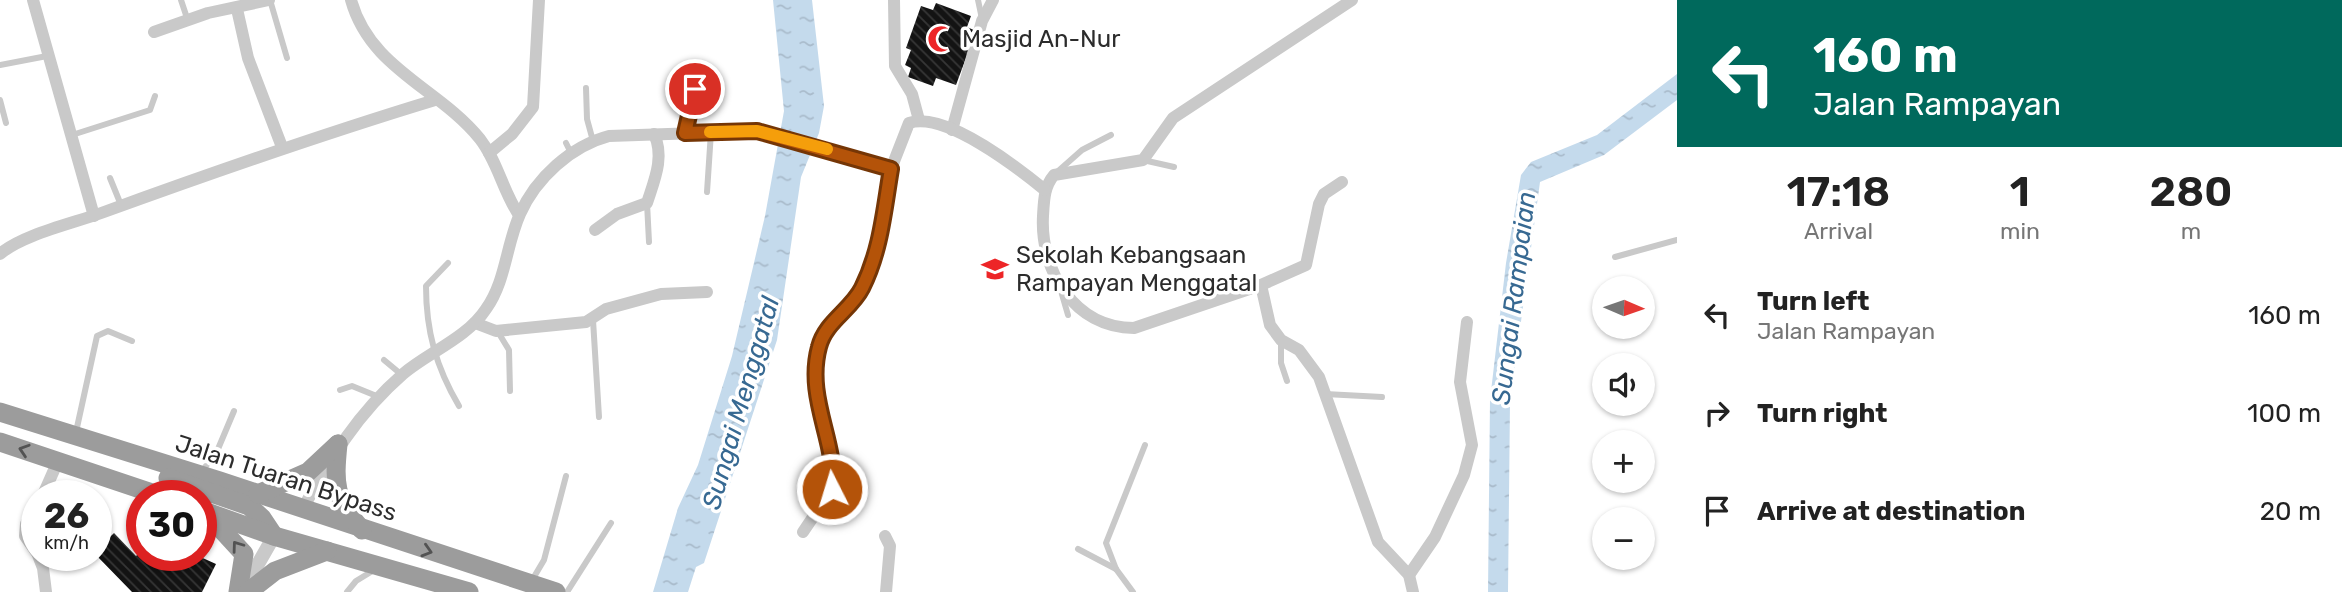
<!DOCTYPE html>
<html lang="en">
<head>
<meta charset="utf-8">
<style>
  :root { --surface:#fff; --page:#f2f2f2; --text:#222; --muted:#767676 }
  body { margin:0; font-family:Rubik,sans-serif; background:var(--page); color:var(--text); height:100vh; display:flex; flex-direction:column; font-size:26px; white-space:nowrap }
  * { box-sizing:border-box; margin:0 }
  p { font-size:23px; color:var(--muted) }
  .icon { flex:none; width:38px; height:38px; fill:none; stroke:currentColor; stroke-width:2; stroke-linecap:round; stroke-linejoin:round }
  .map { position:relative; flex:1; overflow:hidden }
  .side { display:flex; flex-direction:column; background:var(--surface); width:665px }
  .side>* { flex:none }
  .top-card { background:#00695c; color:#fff; overflow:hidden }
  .needle { width:46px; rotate:92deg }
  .tools { position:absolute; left:1592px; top:276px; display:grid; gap:14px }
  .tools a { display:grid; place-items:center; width:63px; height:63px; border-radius:50%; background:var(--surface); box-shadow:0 2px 5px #0004; font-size:35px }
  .speed { position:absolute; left:21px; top:480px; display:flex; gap:14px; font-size:35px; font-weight:700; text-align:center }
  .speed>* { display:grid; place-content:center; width:91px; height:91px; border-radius:50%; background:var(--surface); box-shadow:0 2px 5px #0004; line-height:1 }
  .speed small { font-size:18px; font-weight:400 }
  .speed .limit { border:10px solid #d22; background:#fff; color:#111 }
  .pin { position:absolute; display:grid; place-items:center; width:60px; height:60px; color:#fff; margin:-30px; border:4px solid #fff; border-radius:50%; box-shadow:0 2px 7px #0007 }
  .me { position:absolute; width:77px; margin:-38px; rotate:355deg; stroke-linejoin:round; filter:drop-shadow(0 0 5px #0008) }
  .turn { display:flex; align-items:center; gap:24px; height:147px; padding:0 21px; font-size:32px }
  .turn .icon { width:91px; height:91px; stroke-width:2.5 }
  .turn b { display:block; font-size:49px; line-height:60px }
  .eta { display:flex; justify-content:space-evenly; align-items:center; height:119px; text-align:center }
  .eta b { font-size:42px; font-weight:600; line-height:49px }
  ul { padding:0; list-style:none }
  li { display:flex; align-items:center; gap:21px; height:98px; padding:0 21px }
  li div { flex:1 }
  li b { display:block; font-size:26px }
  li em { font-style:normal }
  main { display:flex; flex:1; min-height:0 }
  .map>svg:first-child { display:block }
  .water { fill:url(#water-ripples) }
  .building { fill:url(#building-back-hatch) }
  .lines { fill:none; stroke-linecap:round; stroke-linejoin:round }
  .service { stroke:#c9c9c9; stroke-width:6 }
  .minor { stroke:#c9c9c9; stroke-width:12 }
  .tertiary { stroke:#c9c9c9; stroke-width:14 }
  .trunk { stroke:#9c9c9c; stroke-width:19 }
  .oneway { stroke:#535353 }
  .route-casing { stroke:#753606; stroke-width:18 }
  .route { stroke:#b45309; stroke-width:12 }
  .slow { stroke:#f59e0b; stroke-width:12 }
  .labels { text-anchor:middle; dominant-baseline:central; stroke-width:7; stroke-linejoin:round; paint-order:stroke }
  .poi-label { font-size:24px; fill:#2c2c2c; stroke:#fff; text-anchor:start }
  .street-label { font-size:24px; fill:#2c2c2c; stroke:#fff }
  .water-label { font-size:26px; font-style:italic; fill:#376992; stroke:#fff }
</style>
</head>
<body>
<main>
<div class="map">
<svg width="1677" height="592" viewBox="0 0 1677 592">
  <defs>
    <pattern id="water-ripples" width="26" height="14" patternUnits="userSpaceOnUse" patternTransform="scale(1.75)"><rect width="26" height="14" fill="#c4daec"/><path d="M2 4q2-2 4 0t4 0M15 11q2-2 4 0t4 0" fill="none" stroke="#a9bbcb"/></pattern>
    <pattern id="building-back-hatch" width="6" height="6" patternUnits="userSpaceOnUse" patternTransform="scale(1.75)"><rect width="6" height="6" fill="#131313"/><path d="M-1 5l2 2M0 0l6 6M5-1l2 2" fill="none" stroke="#363636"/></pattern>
  </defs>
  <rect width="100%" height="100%" fill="#fff"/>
  <g class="water">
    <path d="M773 0H812L824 106 819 133 801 177 777 340 704 563 696 567 688 592H653L678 508 698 465 732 356 765 216 784 111Z"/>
    <path d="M1677 74V100L1604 155 1540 182 1510 402 1508 592H1488L1490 400 1506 263 1521 175 1531 162 1597 135Z"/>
  </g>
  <g class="building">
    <path d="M936 3 971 16 967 27 976 31 956 85 936 78 933 86 908 77 911 68 905 65 911 50 906 48 921 6 933 10Z"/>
    <path d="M96 509 104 513 96 530Z"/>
    <path d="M114 533 136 556 142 550V555H153L167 569 177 555H196L216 564 202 592H132L96 555V551Z"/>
  </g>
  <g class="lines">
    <g class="service">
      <path d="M181 0 188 21"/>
      <path d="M270 0 287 58"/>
      <path d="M978 0 982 19"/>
      <path d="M0 65 47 56"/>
      <path d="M586 88 587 119 593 141"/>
      <path d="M0 100 6 123"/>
      <path d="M685 133 695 89"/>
      <path d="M72 135 150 110 155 96"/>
      <path d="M566 143 571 153"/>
      <path d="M1143 160 1174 167"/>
      <path d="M1056 173 1082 150 1111 135"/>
      <path d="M110 178 121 205"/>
      <path d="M707 192 711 132"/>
      <path d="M647 203 649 242"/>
      <path d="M1615 257 1677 240"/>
      <path d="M448 263 426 286C426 331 436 367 459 406"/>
      <path d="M1061 291 1068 315"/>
      <path d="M593 320 599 417"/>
      <path d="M498 332 509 350 510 391"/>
      <path d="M1281 340V363L1287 381"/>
      <path d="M384 360 402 375"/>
      <path d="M340 390 352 386 379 397"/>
      <path d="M1325 394 1382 397"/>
      <path d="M76 432 97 336 108 331 132 341"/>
      <path d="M201 473 218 449 234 411"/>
      <path d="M1078 549 1116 569"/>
      <path d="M531 582 544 560 566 476"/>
      <path d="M347 592 356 581 374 570"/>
      <path d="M567 592 611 523"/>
      <path d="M1133 592 1116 569 1106 543 1145 445"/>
    </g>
    <g class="minor">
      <path d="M33 0 94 216"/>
      <path d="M351 0C370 69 439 88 480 139 498 162 503 192 519 215"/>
      <path d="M894 0 895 66 912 94 919 120"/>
      <path d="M1352 0 1173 118 1143 160 1054 175C1044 187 1044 200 1043 216 1040 270 1074 328 1134 328L1261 285 1270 325 1281 340 1299 350 1319 377 1378 542 1409 575 1413 592"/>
      <path d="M237 9 248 58 282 147"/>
      <path d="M154 32 208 13 269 0"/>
      <path d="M952 130 982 21 993 0"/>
      <path d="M489 153 512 134 533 107 539 0"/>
      <path d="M595 230 617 214 647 203C654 181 665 157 654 134"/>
      <path d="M0 254C23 234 75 223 104 212 214 172 323 134 435 100"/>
      <path d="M1261 285 1306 265 1319 204 1324 194 1342 182"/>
      <path d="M475 323 496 331 586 322 606 309 661 294 707 292"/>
      <path d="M43 495 58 461"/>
      <path d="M37 506 26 524 25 536 37 553"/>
      <path d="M302 510C331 458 357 414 403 374 429 352 467 338 486 309 506 281 506 245 520 214 536 178 571 146 609 136L757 131 891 169"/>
      <path d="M803 532 832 489 834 470 819 416 815 378 819 346 831 323 861 289 880 242 891 169 909 123C945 111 1018 168 1045 190"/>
      <path d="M885 536 890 546 886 592"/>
      <path d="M38 555 43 568 46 592"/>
      <path d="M1409 575 1435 537 1464 475 1472 445 1460 382 1467 322"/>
    </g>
    <path class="tertiary" d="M242 592 274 536"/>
    <g class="trunk">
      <path d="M0 412 220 481 556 592"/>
      <path d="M0 442 158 495"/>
      <path d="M338 444C334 484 334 498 362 530"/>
      <path d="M168 478 249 506 262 518 274 536"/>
      <path d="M258 494 308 472 338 444"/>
      <path d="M201 510 274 536 469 592"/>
      <path d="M210 517 244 554 238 592"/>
      <path d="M248 592 275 571 327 551"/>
    </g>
  </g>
  <defs><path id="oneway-chevron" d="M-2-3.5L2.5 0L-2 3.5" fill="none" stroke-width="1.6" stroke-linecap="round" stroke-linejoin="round" transform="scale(1.75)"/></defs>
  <g class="oneway">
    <use href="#oneway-chevron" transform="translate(24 450) rotate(-162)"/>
    <use href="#oneway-chevron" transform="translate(237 546) rotate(-126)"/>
    <use href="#oneway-chevron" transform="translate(427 551) rotate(17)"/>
  </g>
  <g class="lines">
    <defs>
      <path id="route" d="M695 89 685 133 757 131 891 169C884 210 881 250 862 288 851 310 825 322 819 347 805 399 838 443 832 489"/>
    </defs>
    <use href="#route" class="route-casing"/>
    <use href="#route" class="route"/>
    <path class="slow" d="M710 132 757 131 827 149"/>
  </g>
  <defs>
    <symbol id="mosque-bare" viewBox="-9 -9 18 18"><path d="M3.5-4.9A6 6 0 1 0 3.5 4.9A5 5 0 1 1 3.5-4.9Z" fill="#ed2527" stroke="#fff" stroke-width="2.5" paint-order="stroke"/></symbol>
    <symbol id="school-bare" viewBox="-9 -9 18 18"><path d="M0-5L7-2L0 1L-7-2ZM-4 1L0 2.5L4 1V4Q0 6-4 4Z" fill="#ed2527" stroke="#fff" stroke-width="2.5" paint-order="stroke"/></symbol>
  </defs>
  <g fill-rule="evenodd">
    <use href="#mosque-bare" x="922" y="20" width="38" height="38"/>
    <use href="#school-bare" x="976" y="250" width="38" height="38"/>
  </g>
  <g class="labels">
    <g class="poi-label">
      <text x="962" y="39">Masjid An-Nur</text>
      <text x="1016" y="255">Sekolah Kebangsaan<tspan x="1016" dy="28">Rampayan Menggatal</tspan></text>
    </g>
    <g class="street-label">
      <text transform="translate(286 478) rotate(18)">Jalan Tuaran Bypass</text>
    </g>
    <g class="water-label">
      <text transform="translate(1514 298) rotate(-83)">Sungai Rampaian</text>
      <text transform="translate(741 403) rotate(-74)">Sungai Menggatal</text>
    </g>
  </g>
</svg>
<div class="tools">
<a><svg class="needle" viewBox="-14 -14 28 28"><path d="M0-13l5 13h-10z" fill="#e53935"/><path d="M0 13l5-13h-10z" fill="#767676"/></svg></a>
<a><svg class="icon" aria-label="sound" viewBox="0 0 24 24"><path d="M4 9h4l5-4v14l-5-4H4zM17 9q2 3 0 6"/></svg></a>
<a>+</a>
<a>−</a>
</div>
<div class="speed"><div>26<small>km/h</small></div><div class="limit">30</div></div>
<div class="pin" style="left:695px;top:89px;background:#d93025"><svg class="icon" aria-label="arrive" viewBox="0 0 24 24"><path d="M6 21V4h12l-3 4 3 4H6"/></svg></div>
<svg class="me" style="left:832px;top:489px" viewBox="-20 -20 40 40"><circle r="17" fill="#b45309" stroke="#fff" stroke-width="3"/><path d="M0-11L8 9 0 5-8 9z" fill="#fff"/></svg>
</div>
<section class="side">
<div class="top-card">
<div class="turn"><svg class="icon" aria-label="left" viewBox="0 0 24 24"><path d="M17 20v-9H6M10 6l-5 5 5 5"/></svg><div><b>160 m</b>Jalan Rampayan</div></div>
</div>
<div class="eta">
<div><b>17:18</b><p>Arrival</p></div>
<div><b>1</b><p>min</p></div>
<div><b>280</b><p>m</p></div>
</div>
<ul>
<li><svg class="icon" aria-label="left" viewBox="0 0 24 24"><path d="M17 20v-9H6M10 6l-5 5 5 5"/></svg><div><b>Turn left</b><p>Jalan Rampayan</p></div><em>160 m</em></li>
<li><svg class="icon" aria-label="right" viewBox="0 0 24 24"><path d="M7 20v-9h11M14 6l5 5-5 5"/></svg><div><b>Turn right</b></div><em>100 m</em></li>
<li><svg class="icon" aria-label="arrive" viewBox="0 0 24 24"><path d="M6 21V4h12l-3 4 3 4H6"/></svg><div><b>Arrive at destination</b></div><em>20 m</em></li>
</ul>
</section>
</main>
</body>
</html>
